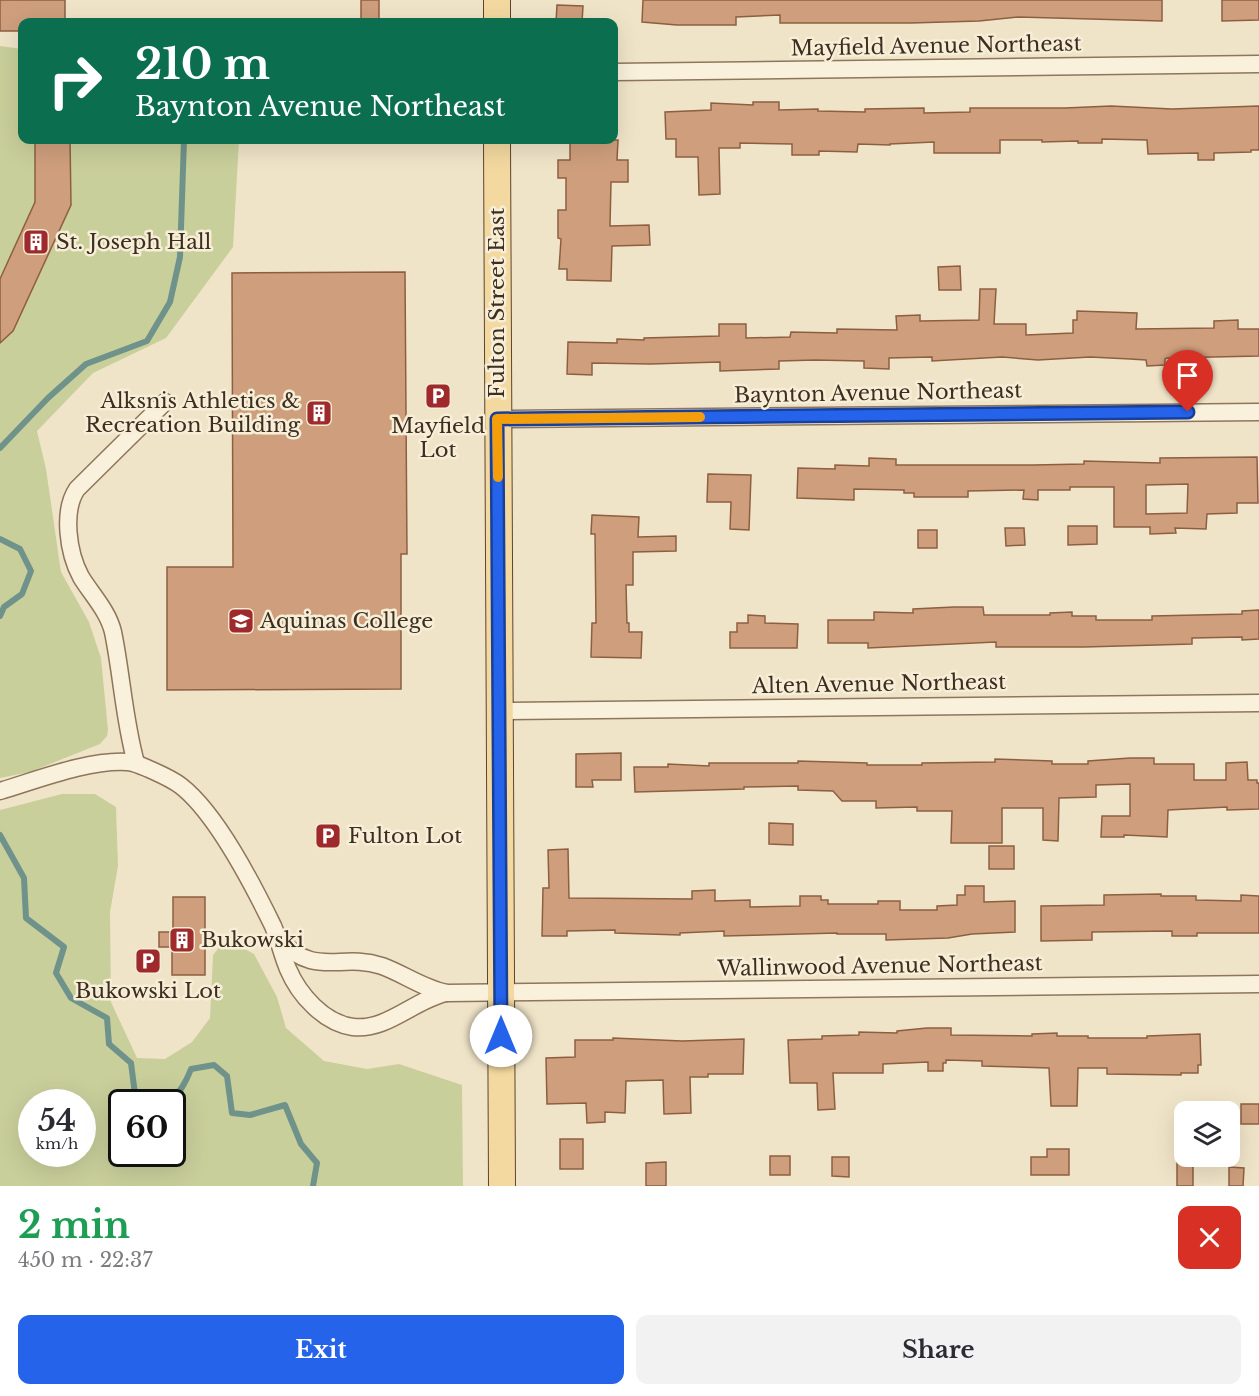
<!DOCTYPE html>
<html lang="en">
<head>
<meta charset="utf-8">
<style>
  :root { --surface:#fff; --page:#f2f2f3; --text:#2b2b33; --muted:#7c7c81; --accent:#2563eb }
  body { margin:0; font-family:"Libre Baskerville",serif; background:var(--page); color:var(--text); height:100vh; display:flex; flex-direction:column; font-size:22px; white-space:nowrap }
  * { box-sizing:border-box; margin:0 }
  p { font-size:20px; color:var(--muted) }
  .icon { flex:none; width:33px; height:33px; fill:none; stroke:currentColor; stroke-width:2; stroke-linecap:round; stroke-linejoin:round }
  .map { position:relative; height:1186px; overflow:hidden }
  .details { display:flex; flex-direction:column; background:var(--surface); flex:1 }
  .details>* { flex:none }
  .banner { position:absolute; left:18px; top:18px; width:600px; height:126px; border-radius:12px; box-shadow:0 6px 24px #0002; background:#0b6e4f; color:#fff; overflow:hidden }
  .fabs { position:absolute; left:1174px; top:1101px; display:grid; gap:12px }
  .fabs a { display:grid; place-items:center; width:66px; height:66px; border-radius:12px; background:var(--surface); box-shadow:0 6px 24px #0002; font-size:30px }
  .speed { position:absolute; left:18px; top:1089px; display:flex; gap:12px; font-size:30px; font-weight:700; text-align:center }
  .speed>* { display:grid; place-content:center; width:78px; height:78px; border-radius:50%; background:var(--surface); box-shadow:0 6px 24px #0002; line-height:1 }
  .speed small { font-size:15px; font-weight:400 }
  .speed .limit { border:3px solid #111; border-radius:9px; background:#fff; color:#111 }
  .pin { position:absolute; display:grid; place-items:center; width:51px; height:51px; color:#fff; margin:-62px -26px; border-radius:50% 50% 50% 0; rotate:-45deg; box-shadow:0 0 6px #0007 }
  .pin .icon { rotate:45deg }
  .me { position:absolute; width:66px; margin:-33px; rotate:0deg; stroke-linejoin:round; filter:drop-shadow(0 0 4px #0008) }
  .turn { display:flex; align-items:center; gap:21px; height:126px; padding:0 18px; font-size:27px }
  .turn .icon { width:78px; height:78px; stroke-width:2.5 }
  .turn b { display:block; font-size:42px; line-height:51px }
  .round { display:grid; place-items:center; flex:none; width:63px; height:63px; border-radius:12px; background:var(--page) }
  .headline { display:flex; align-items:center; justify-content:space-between; height:102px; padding:0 18px }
  h1 { font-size:36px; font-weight:700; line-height:45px; color:#1e9e55 }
  .action { display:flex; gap:12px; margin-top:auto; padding:12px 18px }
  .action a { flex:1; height:69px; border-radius:12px; background:var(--accent); color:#fff; font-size:24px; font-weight:700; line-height:69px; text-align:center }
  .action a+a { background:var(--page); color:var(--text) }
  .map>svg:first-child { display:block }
  .green { fill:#c9cf9b; fill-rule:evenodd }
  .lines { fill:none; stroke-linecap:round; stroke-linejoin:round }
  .stream { stroke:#6f938a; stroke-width:6 }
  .building { fill:#cf9f7d; stroke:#8d5f41; stroke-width:1.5; fill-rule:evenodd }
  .minor-casing { stroke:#8d765c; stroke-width:19 }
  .primary-casing { stroke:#5b4430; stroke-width:28 }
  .minor { stroke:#faf1dc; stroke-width:16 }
  .primary { stroke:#f3d9a0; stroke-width:26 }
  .route-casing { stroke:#184099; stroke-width:15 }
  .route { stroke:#2563eb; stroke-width:10 }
  .slow { stroke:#f59e0b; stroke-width:10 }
  .labels { text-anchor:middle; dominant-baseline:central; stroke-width:5; stroke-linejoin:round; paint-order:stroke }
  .street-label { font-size:21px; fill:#3d2e20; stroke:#f7eed8 }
  .poi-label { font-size:21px; fill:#3d2e20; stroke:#f7eed8; text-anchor:start }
</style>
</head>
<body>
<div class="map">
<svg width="1259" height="1186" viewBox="0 0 1259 1186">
  <rect width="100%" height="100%" fill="#f0e4c8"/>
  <g class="green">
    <path d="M0 46 22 49V140H239L233 247 166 338 93 373 37 431 46 469 61 572 89 622 101 658 108 730 107 736 100 744 30 772 0 778Z"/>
    <path d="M62 794H95L116 807 118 866 110 912 111 1002 137 1058 165 1059 192 1042 210 1018 213 955 226 939 254 954 277 997 286 1028 324 1061 367 1069 399 1064 462 1085 463 1186H0V810ZM32 1102H82V1154H32ZM122 1102H172V1154H122Z"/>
  </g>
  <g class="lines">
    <g class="stream">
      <path d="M0 448 48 398 86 364 147 341 170 302 180 257 184 140"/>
      <path d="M0 539 20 549 31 571 22 594 4 607 0 616"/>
      <path d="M0 835 24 878 26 918 64 947 56 973 71 998 107 1018 109 1044 131 1063 136 1102C169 1102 178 1102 191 1069L214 1065 227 1076 232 1113 250 1115 285 1105 301 1144 317 1163 313 1186"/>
    </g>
  </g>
  <g class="building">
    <path d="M0 0H65V22H22V31H0Z"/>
    <rect x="361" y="0" width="18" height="19"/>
    <path d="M643 0H1162V21L1018 17 979 21 911 23H780V15L736 17V25H677L642 22Z"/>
    <path d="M1222 0H1259V20L1222 21Z"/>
    <path d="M557 5 583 6 582 22H556Z"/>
    <path d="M753 102H779V110L818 109V111L865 112V109L924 108V113L970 112V108H1065L1111 106 1172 109 1259 106V150H1251V152L1214 153V160H1198V153L1148 154 1147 140 1102 139V143H1078V141L1042 142V140H1000V153H934V142L890 144V145L858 144 857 152 819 151V155H792V144L740 143V148H719L720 194 699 195 698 157H676V139H666L665 112 711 110V103L753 105Z"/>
    <path d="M35 140H70L71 205 13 331 0 343V279L35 202Z"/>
    <path d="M570 140H618L617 160H628V182H611L610 226 649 225 650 245 612 246 611 281 567 280V269H559L561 239 558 238V210H566V178H558V160H570Z"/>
    <path d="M960 266 961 290H939L938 267Z"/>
    <path d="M405 272 407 554H401V689L167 690V567H233L232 273Z"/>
    <path d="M980 289H996L994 324H1026V335L1073 333V320H1077V311L1137 313 1136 329 1214 328V321L1238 320V329H1259V356L1167 358 1165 359V365L1147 366 1146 360 1130 359 1090 357 1038 360 1002 357 932 361V357L889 358V369L864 368V361L815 360 779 361V369L720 371V362L650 364 592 363V375L567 374 568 342 617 343V339L644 340V338L719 336V324H746V338L790 337 791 332 837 333V329L897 330 896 316 920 315V321L979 320Z"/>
    <path d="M1257 457 1258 503H1237V513L1207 514 1206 529 1175 528 1176 533 1150 534V527H1114V487H1070V490H1038V500L1023 499 1024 490 968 491V497H914V493H904V490L854 489V500L797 498 798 468 835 469V465L869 466V458L896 459V465H1033L1084 464V461L1160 463V458ZM1188 484 1187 513 1146 514V485Z"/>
    <path d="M708 474 751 475 749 530 730 529 731 502H707Z"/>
    <path d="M592 515 639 517 638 537 676 536V551L633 552V585H626L627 623H629V632H642L641 658 591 657 592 623H596L595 534H591Z"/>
    <path d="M1068 526H1097V544L1068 545Z"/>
    <path d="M1005 528H1024L1025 545 1006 546Z"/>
    <rect x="918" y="530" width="19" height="18"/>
    <path d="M954 607H983L984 615H1050V613L1072 612V616H1096V620H1152V616L1242 614V611L1259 610V639L1242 640V637L1192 638V644L1084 647H996V642L868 648V643H828V620H874V612L913 613V609Z"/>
    <path d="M748 615 765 616V623L798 624 797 648H730V632H737V623H748Z"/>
    <path d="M621 753V780H592L593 787H576V754Z"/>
    <path d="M1130 758H1154V764H1194V780H1226V763L1247 762 1248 780H1257V783H1259V809L1227 810V807L1168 810 1167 837 1124 835V837H1101L1102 816H1130V784L1096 785V797L1059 798 1058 841 1043 840V808H1002V843H951L952 811H917V807L876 808V801H842L833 791 798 790V786L744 787V789L635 792 634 767H668V764L709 766V763H798V761L867 763V765H922V763L995 762V759L1052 761V764H1088V761Z"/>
    <path d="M769 823 793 824V845L769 844Z"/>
    <rect x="989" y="846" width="25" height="23"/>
    <path d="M568 849 569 898 692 899V891L715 890V901L750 900V907L800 906V896H821V900H828V904H878V901H900V910H937V906L957 905V895H965V886H984V902L1015 901V932L972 934 948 938 886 940V934H837V933L724 936V931L680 933V935L615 933V930L567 931V936H542L543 888H549L548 850Z"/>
    <path d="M1161 894V896H1196V900L1241 901V895L1259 896V933H1197V936H1172V931L1092 932V940L1041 941V906L1104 905V895Z"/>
    <path d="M173 897H205V975H172V947H159V932H173Z"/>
    <path d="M927 1028H951V1035L1032 1036V1034L1057 1033V1036H1088V1038H1147V1036L1200 1034 1201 1065H1198V1073H1181V1075L1107 1074V1068H1078L1077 1106H1051L1049 1068 982 1066V1061L946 1060V1063H943V1071H928V1062L883 1064V1073H833L835 1109 818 1110 817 1083H790L788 1040 822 1039V1036L859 1035V1032L897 1033V1031Z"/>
    <path d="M613 1038 682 1041 744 1039 743 1074H708V1077H690L691 1113 664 1114 663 1080 626 1081 625 1113 605 1112V1122L587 1123 586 1103 547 1104 546 1058 575 1057V1040H613Z"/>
    <rect x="1241" y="1104" width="18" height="20"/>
    <rect x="560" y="1139" width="23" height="30"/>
    <path d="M1047 1149H1069V1175H1031V1157H1047Z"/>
    <rect x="770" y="1156" width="20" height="19"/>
    <rect x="1177" y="1156" width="16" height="30"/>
    <path d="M832 1157H849V1177L832 1176Z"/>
    <path d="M666 1162V1186H646V1163Z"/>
    <path d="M1229 1167 1244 1168 1243 1186H1229Z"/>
  </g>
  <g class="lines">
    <defs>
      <g id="minor">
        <path d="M614 72 1259 64"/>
        <path d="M497 419 1259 412"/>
        <path d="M499 711 1259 703"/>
        <path d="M136 763C124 720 122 676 113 632 108 611 92 595 81 577 68 553 62 511 77 489L165 402"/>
        <path d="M0 791C37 780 90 759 128 762 136 763 142 766 149 769 160 774 172 779 181 786 217 814 253 885 273 926 279 940 282 955 288 969 299 995 324 1023 353 1027 387 1031 414 1000 446 993"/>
        <path d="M278 939C317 979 339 952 382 966 404 974 424 989 447 993L1259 984"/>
      </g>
      <g id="primary">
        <path d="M497 0V22"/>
        <path d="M497 140 502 1186"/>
      </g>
    </defs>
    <use href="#minor" class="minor-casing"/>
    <use href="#primary" class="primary-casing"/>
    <use href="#minor" class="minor"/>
    <use href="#primary" class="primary"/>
  </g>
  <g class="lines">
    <defs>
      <path id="route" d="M501 1036 497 419 1188 412"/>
    </defs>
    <use href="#route" class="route-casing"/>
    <use href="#route" class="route"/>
    <path class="slow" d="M498 477 497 419 700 417"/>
  </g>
  <defs>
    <symbol id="building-square" viewBox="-11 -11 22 22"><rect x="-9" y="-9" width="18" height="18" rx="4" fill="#9e2a2b" stroke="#f7eed8"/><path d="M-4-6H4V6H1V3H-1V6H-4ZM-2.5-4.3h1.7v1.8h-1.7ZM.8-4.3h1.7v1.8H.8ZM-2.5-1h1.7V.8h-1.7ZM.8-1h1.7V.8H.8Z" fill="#fff"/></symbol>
    <symbol id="parking-square" viewBox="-11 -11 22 22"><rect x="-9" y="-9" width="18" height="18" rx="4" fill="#9e2a2b" stroke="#f7eed8"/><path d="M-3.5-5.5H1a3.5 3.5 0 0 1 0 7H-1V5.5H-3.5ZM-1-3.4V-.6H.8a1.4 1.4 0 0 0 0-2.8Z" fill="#fff"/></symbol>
    <symbol id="university-square" viewBox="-11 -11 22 22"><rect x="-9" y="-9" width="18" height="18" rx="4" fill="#9e2a2b" stroke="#f7eed8"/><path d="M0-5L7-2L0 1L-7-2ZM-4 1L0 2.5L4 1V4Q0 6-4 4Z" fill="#fff"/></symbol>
  </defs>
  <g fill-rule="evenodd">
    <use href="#building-square" x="21" y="227" width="30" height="30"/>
    <use href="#parking-square" x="423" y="381" width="30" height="30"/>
    <use href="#building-square" x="304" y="398" width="30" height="30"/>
    <use href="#university-square" x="226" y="606" width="30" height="30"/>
    <use href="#parking-square" x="313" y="821" width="30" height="30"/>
    <use href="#building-square" x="167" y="925" width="30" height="30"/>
    <use href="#parking-square" x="133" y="946" width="30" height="30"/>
  </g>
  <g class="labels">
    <g class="street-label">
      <text transform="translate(936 46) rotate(-1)">Mayfield Avenue Northeast</text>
      <text transform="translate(497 303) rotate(-90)">Fulton Street East</text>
      <text transform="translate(878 393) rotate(-1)">Baynton Avenue Northeast</text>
      <text transform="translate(879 684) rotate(-1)">Alten Avenue Northeast</text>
      <text transform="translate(880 966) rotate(-1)">Wallinwood Avenue Northeast</text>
    </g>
    <g class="poi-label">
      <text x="56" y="242">St. Joseph Hall</text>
      <text x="300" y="401" text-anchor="end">Alksnis Athletics &amp;<tspan x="300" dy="24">Recreation Building</tspan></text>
      <text x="438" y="426" text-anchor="middle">Mayfield<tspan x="438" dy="24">Lot</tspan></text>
      <text x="260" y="621">Aquinas College</text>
      <text x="348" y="836">Fulton Lot</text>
      <text x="201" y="940">Bukowski</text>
      <text x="148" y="991" text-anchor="middle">Bukowski Lot</text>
    </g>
  </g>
</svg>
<div class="fabs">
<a><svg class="icon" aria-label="layers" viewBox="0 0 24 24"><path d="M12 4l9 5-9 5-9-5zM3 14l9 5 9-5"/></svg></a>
</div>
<div class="speed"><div>54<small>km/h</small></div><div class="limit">60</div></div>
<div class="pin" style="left:1188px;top:412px;background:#d93025"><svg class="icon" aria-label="arrive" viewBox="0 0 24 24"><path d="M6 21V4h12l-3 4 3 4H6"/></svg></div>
<svg class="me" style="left:501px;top:1036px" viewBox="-20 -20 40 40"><circle r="19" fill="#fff"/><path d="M0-13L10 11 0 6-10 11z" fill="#2563eb"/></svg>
<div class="banner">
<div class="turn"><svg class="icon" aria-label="right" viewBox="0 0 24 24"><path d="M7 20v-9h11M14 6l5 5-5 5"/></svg><div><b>210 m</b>Baynton Avenue Northeast</div></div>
</div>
</div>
<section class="details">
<div class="headline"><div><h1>2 min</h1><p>450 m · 22:37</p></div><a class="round" style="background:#d93025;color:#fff"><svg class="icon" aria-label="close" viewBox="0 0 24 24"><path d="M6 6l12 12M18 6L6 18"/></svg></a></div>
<div class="action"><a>Exit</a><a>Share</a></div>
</section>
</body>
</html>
